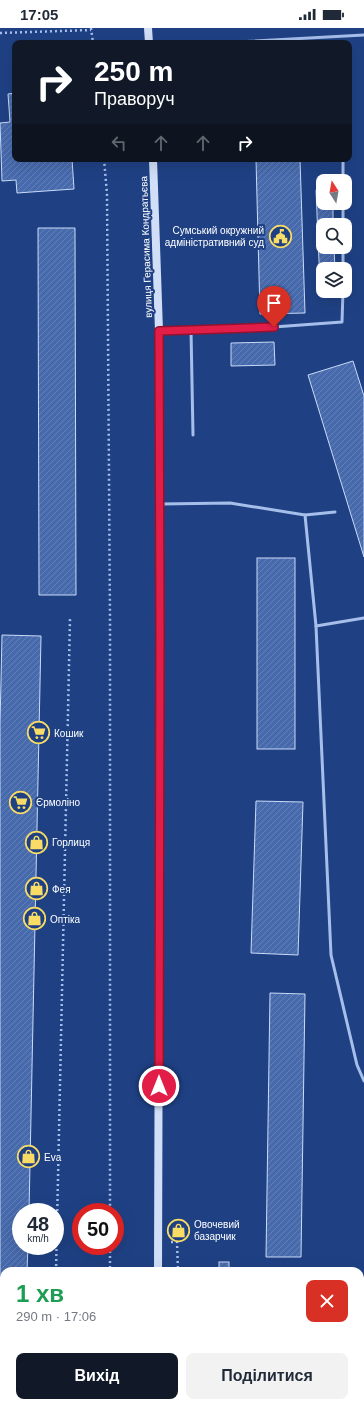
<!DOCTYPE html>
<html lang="uk">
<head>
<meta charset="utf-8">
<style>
  :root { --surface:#fff; --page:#f2f2f3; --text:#1f2937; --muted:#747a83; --accent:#111827 }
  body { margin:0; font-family:Arial,sans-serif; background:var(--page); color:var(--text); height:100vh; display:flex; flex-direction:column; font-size:15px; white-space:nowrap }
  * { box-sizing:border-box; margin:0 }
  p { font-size:13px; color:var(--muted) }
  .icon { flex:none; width:22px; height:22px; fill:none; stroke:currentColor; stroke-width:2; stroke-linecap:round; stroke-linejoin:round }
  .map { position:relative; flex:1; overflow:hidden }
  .side { position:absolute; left:0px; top:1239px; width:364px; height:140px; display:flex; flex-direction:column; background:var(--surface); border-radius:12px 12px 0 0; box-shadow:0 4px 16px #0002 }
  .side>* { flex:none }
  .banner { position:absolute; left:12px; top:12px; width:340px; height:122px; border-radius:8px; box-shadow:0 4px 16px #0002; background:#111827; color:#fff; overflow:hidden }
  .needle { width:26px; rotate:349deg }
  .buttons { position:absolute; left:316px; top:146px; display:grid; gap:8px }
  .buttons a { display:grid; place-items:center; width:36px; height:36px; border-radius:8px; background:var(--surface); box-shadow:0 4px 16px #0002; font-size:20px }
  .speed { position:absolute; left:12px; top:1175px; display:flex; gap:8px; font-size:20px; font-weight:700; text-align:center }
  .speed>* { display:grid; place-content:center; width:52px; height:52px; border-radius:50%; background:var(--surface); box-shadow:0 4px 16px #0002; line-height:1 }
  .speed small { font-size:10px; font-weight:400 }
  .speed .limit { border:6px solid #d22; background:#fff; color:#111 }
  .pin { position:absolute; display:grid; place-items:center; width:34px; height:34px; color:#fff; margin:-41px -17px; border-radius:50% 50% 50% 0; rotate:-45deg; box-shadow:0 0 4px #0007 }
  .pin .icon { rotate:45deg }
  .me { position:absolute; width:44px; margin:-22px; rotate:0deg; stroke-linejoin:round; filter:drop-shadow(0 0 3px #0008) }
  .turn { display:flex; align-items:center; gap:14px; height:84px; padding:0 16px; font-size:18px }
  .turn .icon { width:52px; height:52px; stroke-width:2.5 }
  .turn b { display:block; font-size:28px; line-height:34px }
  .lanes { display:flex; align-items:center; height:38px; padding:0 16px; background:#0003; justify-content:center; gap:20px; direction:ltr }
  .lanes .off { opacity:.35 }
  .round { display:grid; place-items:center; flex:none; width:42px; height:42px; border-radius:8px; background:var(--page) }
  .headline { display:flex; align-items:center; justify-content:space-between; height:68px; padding:0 16px }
  h1 { font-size:24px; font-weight:600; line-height:30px; color:#1e9e55 }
  .primary-button { display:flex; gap:8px; margin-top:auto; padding:8px 16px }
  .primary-button a { flex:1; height:46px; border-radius:8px; background:var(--accent); color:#fff; font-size:16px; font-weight:600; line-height:46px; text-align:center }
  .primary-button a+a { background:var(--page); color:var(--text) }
  .status { display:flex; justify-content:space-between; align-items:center; height:28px; padding:0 20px; background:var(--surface); direction:ltr }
  .status svg { height:11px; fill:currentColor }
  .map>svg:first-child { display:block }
  .building { fill:url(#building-hatch); stroke:#cadaf7 }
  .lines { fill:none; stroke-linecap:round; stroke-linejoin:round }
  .path { stroke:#a6beea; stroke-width:2.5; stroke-dasharray:2 3; stroke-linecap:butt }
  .lane { stroke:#a6beea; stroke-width:3 }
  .secondary { stroke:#d1def7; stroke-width:8 }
  .route-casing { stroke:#92132f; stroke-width:10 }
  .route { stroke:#e11d48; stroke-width:7 }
  .labels { text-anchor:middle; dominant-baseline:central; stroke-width:4; stroke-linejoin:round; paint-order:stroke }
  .poi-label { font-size:10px; fill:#fff; stroke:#1f4184; text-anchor:start }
  .street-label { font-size:10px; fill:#fff; stroke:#1f4184 }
</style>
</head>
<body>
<div class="status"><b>17:05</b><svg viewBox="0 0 49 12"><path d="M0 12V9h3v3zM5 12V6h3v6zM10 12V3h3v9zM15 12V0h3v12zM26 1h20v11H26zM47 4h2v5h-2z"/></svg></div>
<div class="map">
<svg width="364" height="1379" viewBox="0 0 364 1379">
  <defs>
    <pattern id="building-hatch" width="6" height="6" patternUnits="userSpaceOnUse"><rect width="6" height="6" fill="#476aad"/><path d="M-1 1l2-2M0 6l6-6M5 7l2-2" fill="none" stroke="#6380b9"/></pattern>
  </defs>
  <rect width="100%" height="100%" fill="#1f4184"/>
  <g class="building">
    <path d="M15 65V131H72L74 161 17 165 16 152 2 153 0 95 10 94 8 66Z"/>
    <path d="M256 131H300L305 285 260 286Z"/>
    <path d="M316 162H323V175H333V197H323V219H334L335 241H323V258H320Z"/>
    <path d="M38 200H75L76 567H39Z"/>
    <path d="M274 314 275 337 231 338V315Z"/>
    <path d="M353 333 364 368V529L308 347Z"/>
    <rect x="257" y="530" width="38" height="191"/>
    <path d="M2 607 41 608 29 1184H21V1218H28L27 1243H4V1254H0V697Z"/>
    <path d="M256 773 303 774 298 927 251 925Z"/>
    <path d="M270 965 305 966 301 1229H266Z"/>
    <rect x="175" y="1194" width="7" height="16"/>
    <rect x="219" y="1234" width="10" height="9"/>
    <rect x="360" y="1301" width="4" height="34"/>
    <rect x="14" y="1375" width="46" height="4"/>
    <rect x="249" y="1375" width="35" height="4"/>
  </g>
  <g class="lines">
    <g class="path">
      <path d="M91 0 93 15"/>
      <path d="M0 5 91 2"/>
      <path d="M104 131 107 166 110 591V1184"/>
      <path d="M171 1214H177L178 1243"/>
      <path d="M110 1218V1243"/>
      <path d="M56 1243 70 591"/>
      <path d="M110 1379V1375"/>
    </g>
    <g class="lane">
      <path d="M217 15 364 7"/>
      <path d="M343 153V131"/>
      <path d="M343 197V175"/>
      <path d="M343 241V219"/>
      <path d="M191 302 193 407"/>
      <path d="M161 303 260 300 342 294 343 263"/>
      <path d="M161 476 230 475 305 487 316 598 331 927 357 1037 364 1053"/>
      <path d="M305 487 335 484"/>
      <path d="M316 598 364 590"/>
      <path d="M360 1276H364"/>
    </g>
    <g class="secondary">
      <path d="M148 0 149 15"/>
      <path d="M153 131 159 303 160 589 158 1243"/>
      <path d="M155 1379V1375"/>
    </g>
  </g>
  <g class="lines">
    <defs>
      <path id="route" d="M159 1058 160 604 159 303 191 302 274 299"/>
    </defs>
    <use href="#route" class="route-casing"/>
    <use href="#route" class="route"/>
  </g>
  <defs>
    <symbol id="civic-ring" viewBox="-11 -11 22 22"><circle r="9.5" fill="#1f4184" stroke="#f8dc66" stroke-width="1.5"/><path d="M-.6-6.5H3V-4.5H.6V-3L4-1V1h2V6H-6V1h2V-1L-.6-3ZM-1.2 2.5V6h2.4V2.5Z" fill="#f8dc66"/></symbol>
    <symbol id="supermarket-ring" viewBox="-11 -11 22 22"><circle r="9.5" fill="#1f4184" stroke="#f8dc66" stroke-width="1.5"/><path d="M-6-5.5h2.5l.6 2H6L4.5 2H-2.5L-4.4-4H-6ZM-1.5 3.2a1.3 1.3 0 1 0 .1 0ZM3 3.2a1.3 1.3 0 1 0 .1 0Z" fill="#f8dc66"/></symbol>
    <symbol id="shop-ring" viewBox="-11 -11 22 22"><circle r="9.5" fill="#1f4184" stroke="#f8dc66" stroke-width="1.5"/><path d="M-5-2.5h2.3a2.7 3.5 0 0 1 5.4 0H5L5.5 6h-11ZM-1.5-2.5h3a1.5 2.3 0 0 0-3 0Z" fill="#f8dc66"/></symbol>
  </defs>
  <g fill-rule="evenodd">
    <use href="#civic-ring" x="268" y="196" width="25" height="25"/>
    <use href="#supermarket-ring" x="26" y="692" width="25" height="25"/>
    <use href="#supermarket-ring" x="8" y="762" width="25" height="25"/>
    <use href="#shop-ring" x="24" y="802" width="25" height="25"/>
    <use href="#shop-ring" x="24" y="848" width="25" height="25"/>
    <use href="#shop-ring" x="22" y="878" width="25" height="25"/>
    <use href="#shop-ring" x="16" y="1116" width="25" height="25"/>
    <use href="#shop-ring" x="166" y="1190" width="25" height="25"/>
  </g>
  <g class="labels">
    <g class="poi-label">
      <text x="264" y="202" text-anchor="end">Сумський окружний<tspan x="264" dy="12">адміністративний суд</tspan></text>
      <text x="54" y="705">Кошик</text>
      <text x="36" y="774">Єрмоліно</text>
      <text x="52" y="814">Горлиця</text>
      <text x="52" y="861">Фея</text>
      <text x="50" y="891">Оптіка</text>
      <text x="44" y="1129">Eva</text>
      <text x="194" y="1196">Овочевий<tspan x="194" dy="12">базарчик</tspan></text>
    </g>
    <g class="street-label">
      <text transform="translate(146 219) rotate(-92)">вулиця Герасима Кондратьєва</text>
    </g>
  </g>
</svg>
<div class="buttons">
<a><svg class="needle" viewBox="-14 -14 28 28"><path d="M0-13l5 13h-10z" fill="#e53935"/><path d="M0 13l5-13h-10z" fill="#747a83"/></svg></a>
<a><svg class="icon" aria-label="search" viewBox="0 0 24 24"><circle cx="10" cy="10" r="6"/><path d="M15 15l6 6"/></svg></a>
<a><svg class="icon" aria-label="layers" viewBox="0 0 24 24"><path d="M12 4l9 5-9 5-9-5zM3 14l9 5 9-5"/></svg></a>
</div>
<div class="speed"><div>48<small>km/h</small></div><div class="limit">50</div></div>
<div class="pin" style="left:274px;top:299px;background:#d93025"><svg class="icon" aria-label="arrive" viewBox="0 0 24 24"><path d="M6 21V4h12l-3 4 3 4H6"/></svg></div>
<svg class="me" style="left:159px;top:1058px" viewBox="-20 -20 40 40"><circle r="17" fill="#e11d48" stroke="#fff" stroke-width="3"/><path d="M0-11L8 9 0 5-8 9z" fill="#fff"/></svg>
<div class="banner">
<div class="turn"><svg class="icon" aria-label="right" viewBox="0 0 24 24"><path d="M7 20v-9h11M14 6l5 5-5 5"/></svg><div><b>250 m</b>Праворуч</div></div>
<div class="lanes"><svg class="icon off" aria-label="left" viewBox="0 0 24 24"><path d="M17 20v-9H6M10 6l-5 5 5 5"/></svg><svg class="icon off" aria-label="ahead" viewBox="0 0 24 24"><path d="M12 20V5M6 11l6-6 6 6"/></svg><svg class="icon off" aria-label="ahead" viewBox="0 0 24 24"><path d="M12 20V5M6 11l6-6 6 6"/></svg><svg class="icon" aria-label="right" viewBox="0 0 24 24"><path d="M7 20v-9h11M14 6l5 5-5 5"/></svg></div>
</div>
<section class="side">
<div class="headline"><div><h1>1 хв</h1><p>290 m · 17:06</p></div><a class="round" style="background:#d93025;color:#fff"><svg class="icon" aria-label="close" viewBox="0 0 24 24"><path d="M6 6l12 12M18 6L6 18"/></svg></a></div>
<div class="primary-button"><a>Вихід</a><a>Поділитися</a></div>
</section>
</div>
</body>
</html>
